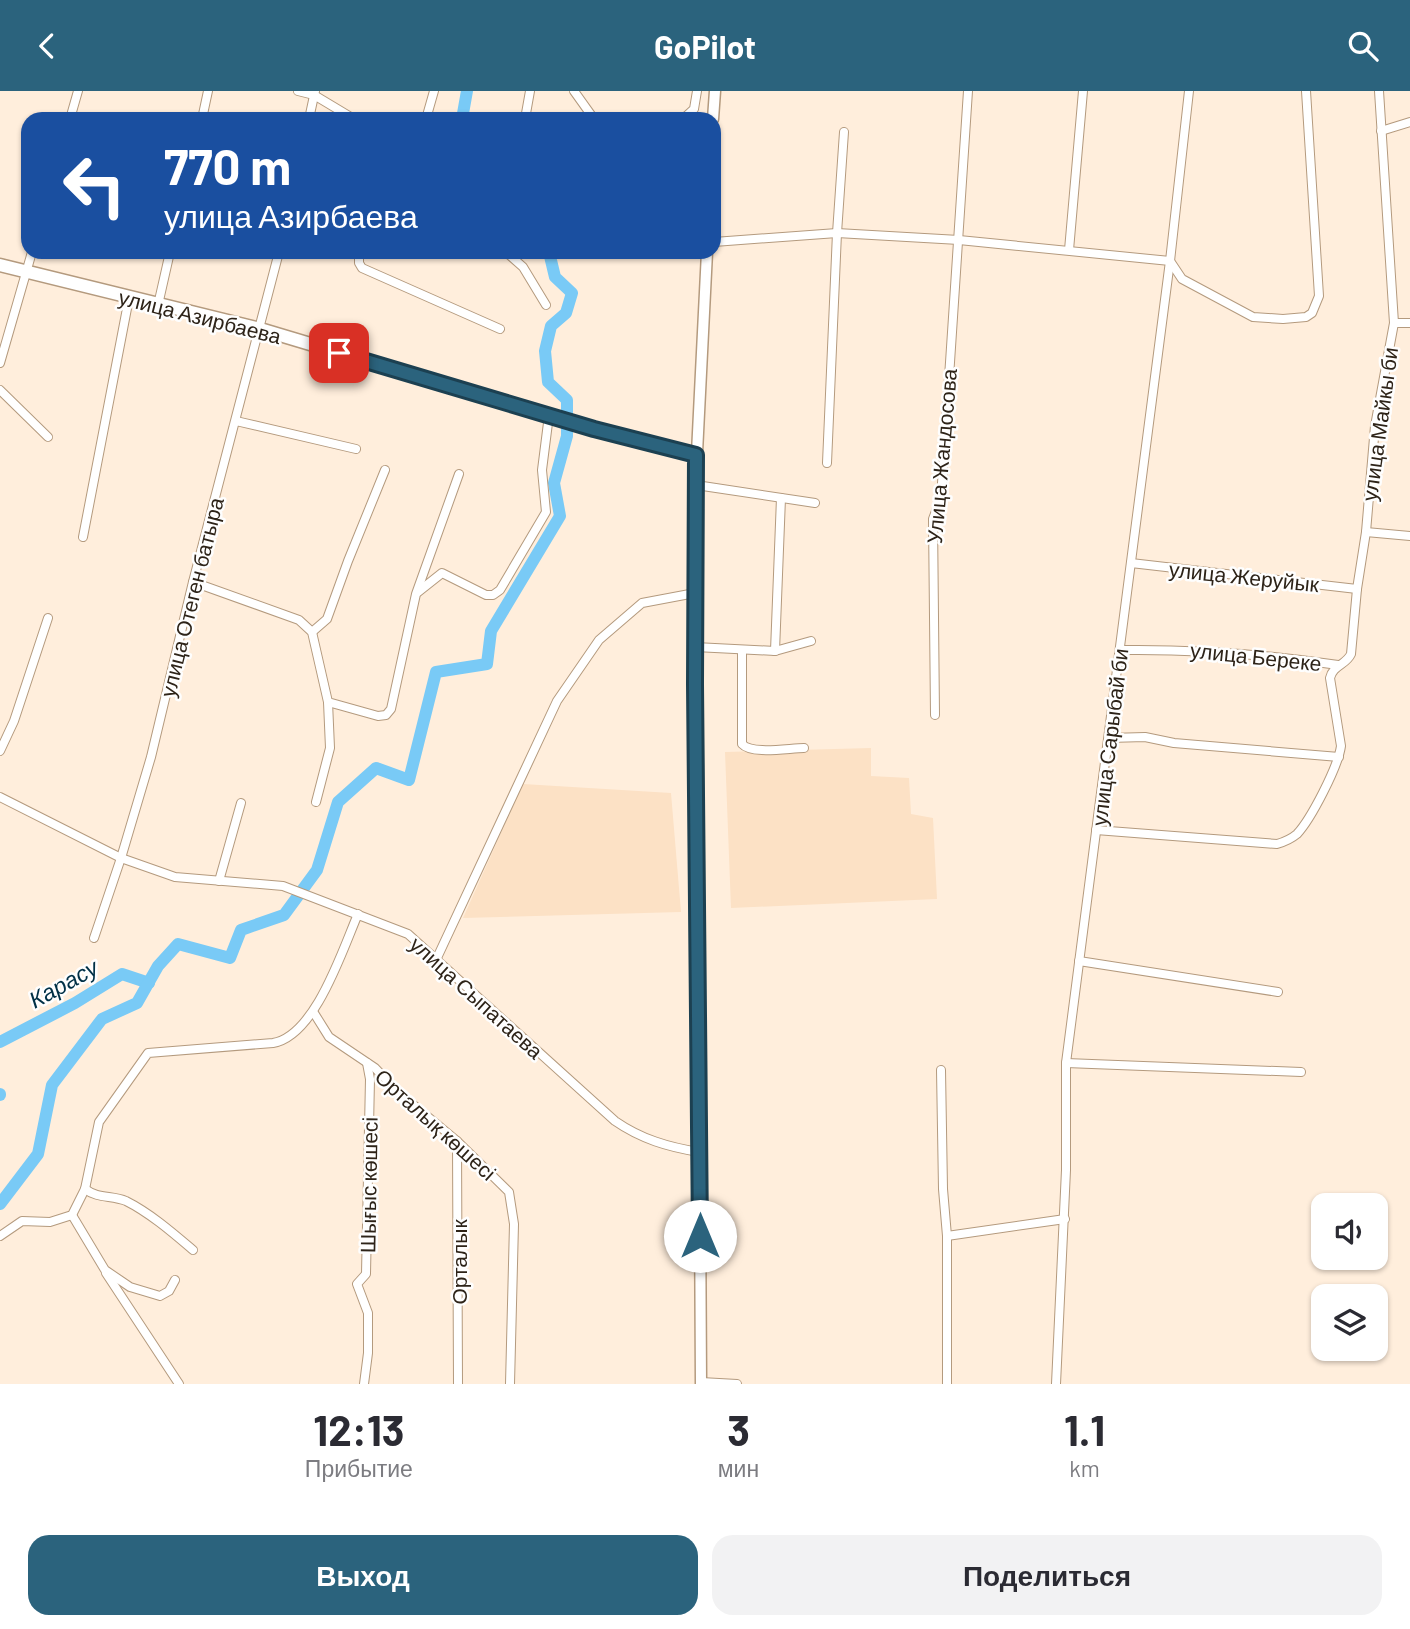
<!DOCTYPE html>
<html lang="ru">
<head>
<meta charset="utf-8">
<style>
  :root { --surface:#fff; --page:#f2f2f3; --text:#2b2b33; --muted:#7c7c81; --accent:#2b637d }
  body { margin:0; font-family:Barlow,sans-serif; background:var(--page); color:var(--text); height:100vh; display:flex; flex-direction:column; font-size:26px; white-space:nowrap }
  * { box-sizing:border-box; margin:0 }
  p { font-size:23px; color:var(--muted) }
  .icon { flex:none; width:38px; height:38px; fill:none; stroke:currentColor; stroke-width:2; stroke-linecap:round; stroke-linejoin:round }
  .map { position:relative; height:1293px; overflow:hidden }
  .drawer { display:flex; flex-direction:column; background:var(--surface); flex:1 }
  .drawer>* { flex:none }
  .top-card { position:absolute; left:21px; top:21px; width:700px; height:147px; border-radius:21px; box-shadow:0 2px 5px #0004; background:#1a4fa0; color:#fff; overflow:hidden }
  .fabs { position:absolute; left:1311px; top:1102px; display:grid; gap:14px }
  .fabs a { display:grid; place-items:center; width:77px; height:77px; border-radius:14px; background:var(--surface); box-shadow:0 2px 5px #0004; font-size:35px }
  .pin { position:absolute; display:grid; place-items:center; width:60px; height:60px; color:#fff; margin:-30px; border-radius:14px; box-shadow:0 4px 10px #0006 }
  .me { position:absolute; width:77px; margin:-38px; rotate:0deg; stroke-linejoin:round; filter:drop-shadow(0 0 5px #0008) }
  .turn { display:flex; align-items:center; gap:24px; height:147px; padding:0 28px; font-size:32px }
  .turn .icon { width:91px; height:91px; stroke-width:2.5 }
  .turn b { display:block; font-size:49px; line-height:60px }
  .eta { display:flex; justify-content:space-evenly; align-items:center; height:119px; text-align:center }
  .eta b { font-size:42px; font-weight:700; line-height:49px }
  .primary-button { display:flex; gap:14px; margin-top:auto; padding:14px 28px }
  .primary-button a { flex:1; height:80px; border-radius:21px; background:var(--accent); color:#fff; font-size:28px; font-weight:700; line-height:80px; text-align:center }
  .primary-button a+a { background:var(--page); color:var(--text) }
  header { display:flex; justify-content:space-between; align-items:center; height:91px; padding:0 28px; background:var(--accent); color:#fff; font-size:32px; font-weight:700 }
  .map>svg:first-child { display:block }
  .built { fill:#fce1c5 }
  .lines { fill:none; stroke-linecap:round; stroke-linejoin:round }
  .river { stroke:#79caf6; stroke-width:12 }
  .minor-casing { stroke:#b49a7e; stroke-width:10 }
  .secondary-casing { stroke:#b49a7e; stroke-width:13 }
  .primary-casing { stroke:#b49a7e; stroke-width:15 }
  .minor { stroke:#fff; stroke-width:8 }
  .secondary { stroke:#fff; stroke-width:10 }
  .primary { stroke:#fff; stroke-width:12 }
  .route-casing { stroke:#1c4051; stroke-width:18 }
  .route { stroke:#2b637d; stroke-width:12 }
  .labels { text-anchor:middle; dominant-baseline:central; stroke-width:5; stroke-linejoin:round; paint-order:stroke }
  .street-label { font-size:21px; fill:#2d2318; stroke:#fefefe }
  .water-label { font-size:23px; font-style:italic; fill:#003046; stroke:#fefefe }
</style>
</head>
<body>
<header><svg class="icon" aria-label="back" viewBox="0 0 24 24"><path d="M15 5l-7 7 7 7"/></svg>GoPilot<svg class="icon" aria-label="search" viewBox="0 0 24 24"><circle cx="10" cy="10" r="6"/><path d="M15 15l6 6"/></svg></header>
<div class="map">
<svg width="1410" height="1293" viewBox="0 0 1410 1293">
  <rect width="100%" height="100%" fill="#ffeedc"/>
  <g class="built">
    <path d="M871 657V685L909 687 911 723 933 727 937 808 731 817 725 661Z"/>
    <path d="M523 693 671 702 681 821 463 827Z"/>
  </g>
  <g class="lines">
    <g class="river">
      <path d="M462 28 467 0"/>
      <path d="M0 951 75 912 122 883 149 892"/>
      <path d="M0 1003V1004"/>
      <path d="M0 1113 38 1063 52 994 102 928 137 912 158 875 178 853 230 867 241 839 284 824 317 779 338 711 376 677 409 689 436 581 487 573 491 540 560 425 554 392 567 345V309L548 291 545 260 551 235 566 222 572 202 555 186 549 161"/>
    </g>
    <defs>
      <g id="minor">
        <path d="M298 0 314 4 354 28"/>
        <path d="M574 0 594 28"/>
        <path d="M70 28 78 0"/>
        <path d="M202 28 208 0"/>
        <path d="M309 28 315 0"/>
        <path d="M426 28 434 0"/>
        <path d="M525 28 530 0"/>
        <path d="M683 28 694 18 697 0"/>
        <path d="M1381 40 1410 31"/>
        <path d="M714 151 837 142 959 149 1170 170 1182 188 1253 226 1283 228 1306 226 1312 222 1319 205 1306 0"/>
        <path d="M1069 159 1083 0"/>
        <path d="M359 161V172L362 177 500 238"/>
        <path d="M506 161 523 176 546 214"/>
        <path d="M158 214 170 161"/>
        <path d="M1394 232H1410"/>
        <path d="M0 272 32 161"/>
        <path d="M0 299 48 346"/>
        <path d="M236 330 356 358"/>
        <path d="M827 372 837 142 844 41"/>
        <path d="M696 394 815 412"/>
        <path d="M1366 441 1410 445"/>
        <path d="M83 446 129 207"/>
        <path d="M1131 472 1357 498"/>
        <path d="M193 491 299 529 312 541 328 611 378 625 386 624 391 618 416 503 459 383"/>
        <path d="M418 501 442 482 486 504H493L500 499 546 421 542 379 549 324"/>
        <path d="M312 541 327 528 348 470 385 379"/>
        <path d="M695 556 775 560 811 550"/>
        <path d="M742 559V653C752 664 789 657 804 657"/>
        <path d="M1120 559C1194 558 1265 563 1338 574"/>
        <path d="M775 560 781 407"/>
        <path d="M935 624 933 428 941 407 968 0"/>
        <path d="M1109 647 1145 646 1174 652 1339 666"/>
        <path d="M0 660 14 630 48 527"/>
        <path d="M0 706 121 767 175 786 283 795 408 843 615 1030C641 1048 668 1056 699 1061"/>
        <path d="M316 711 330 657 328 611"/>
        <path d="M1096 739 1277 753C1284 751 1291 748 1297 743 1311 728 1338 676 1341 655L1330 587C1333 574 1346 574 1351 563L1357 498 1366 441 1375 335 1394 232 1379 0"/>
        <path d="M219 790 241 712"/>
        <path d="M94 847 121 767 151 666 193 491 279 161"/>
        <path d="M436 869 557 610 599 549 642 512 695 502"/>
        <path d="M1079 870 1278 901"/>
        <path d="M314 922 329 946 375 977 398 1001 457 1050 509 1101 514 1133 510 1293"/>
        <path d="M1066 972 1301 981"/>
        <path d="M941 979 943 1098 947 1145V1293"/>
        <path d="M457 1050 458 1293"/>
        <path d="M85 1098C98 1108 112 1104 126 1110 150 1122 173 1142 193 1159"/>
        <path d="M72 1124 105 1179 130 1196 160 1205 169 1200 175 1189"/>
        <path d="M0 1145 22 1130 50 1131 72 1124 85 1098 99 1031 148 962 273 952C315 945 342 860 358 823"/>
        <path d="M947 1145 1065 1128"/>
        <path d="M106 1182 179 1293"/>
        <path d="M701 1291 737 1293"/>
        <path d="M364 1293 368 1262V1222L357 1193 366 1183 370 988 367 972"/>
        <path d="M1056 1293 1066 1079V972L1170 170 1189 0"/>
      </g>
      <g id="secondary">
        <path d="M713 28 715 0"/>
        <path d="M701 1293 696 382 707 161"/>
      </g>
      <path id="primary" d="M0 174 260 238 594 338 697 364"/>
    </defs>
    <use href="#minor" class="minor-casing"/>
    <use href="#secondary" class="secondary-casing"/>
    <use href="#primary" class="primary-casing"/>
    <use href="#minor" class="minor"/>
    <use href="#secondary" class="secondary"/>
    <use href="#primary" class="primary"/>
  </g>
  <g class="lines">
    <defs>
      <path id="route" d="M339 262 594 338 696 364 695 593 700 1145"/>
    </defs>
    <use href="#route" class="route-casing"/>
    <use href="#route" class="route"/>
  </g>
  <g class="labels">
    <g class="street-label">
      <text transform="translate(200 225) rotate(14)">улица Азирбаева</text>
      <text transform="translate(1379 333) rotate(-82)">улица Майкы би</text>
      <text transform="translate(941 365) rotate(-85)">Улица Жандосова</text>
      <text transform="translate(1244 485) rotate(6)">улица Жеруйык</text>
      <text transform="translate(191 506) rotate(-76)">улица Отеген батыра</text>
      <text transform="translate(1256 565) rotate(6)">улица Береке</text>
      <text transform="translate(1109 646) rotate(-83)">улица Сарыбай би</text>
      <text transform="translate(477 906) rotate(42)">улица Сыпатаева</text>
      <text transform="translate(436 1033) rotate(42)">Орталық көшесі</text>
      <text transform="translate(368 1094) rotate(-89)">Шығыс көшесі</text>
      <text transform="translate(458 1171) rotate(-90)">Орталык</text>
    </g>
    <g class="water-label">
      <text transform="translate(63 892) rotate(-29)">Карасу</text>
    </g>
  </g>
</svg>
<div class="fabs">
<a><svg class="icon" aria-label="sound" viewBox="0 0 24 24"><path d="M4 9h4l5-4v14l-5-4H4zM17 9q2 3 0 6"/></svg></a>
<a><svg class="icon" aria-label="layers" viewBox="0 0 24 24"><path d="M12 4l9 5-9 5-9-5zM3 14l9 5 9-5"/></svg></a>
</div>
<div class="pin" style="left:339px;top:262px;background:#d93025"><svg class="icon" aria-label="arrive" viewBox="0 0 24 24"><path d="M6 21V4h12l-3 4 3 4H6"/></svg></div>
<svg class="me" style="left:700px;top:1145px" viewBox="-20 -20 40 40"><circle r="19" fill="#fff"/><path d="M0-13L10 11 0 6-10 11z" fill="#2b637d"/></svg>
<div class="top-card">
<div class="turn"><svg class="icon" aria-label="left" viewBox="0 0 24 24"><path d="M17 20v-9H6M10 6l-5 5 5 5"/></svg><div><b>770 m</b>улица Азирбаева</div></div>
</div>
</div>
<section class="drawer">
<div class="eta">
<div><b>12:13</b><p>Прибытие</p></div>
<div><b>3</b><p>мин</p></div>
<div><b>1.1</b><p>km</p></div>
</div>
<div class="primary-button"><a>Выход</a><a>Поделиться</a></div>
</section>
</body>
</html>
